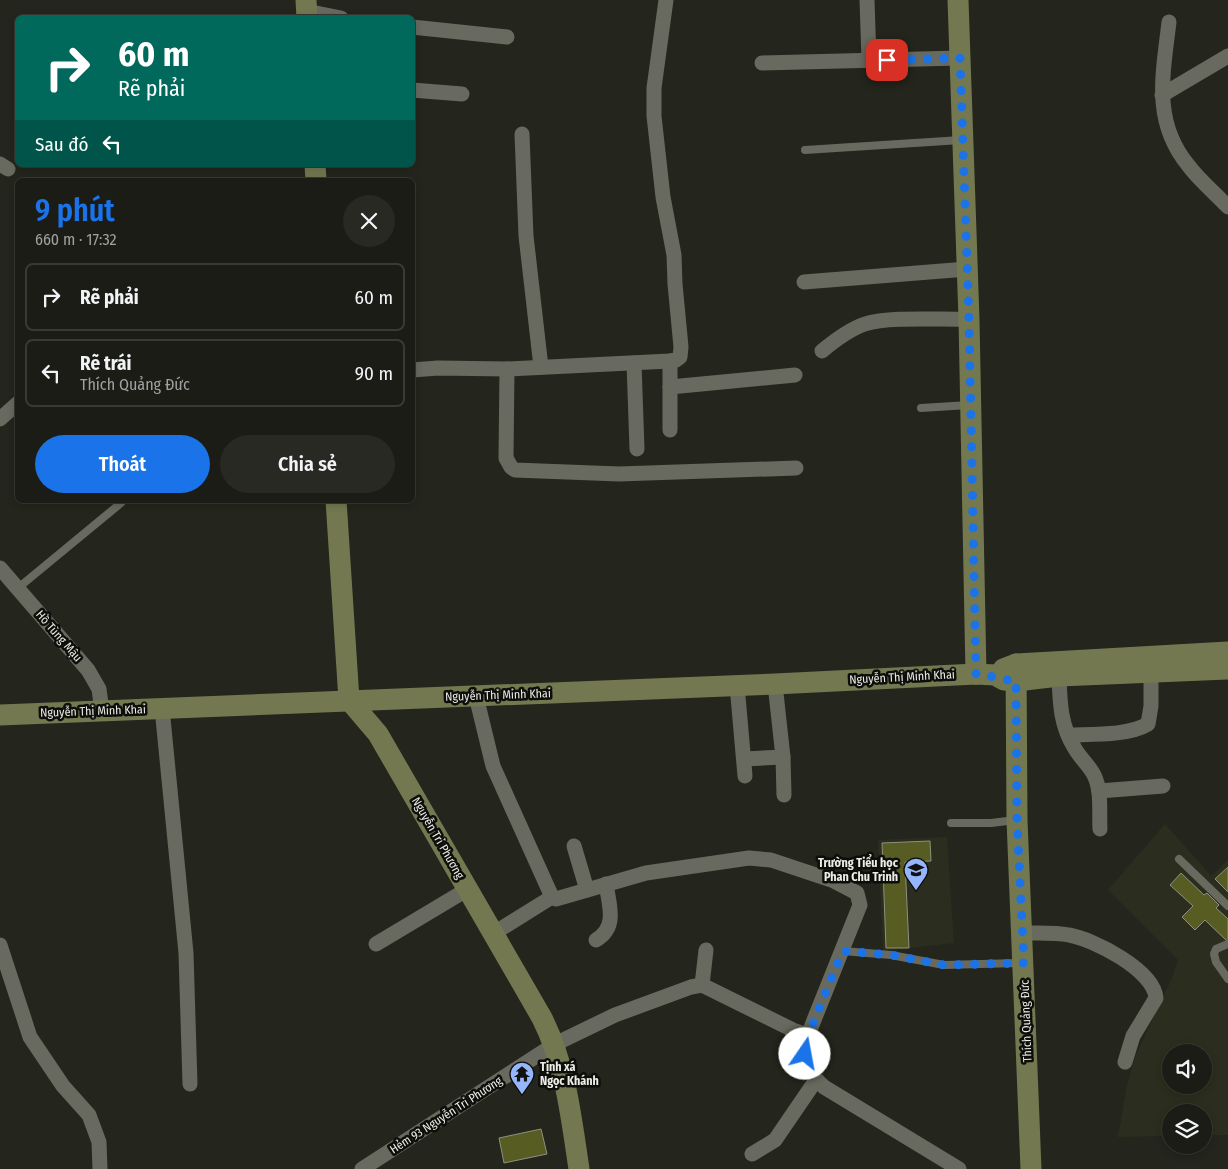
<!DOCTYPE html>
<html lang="vi">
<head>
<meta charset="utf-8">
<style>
  :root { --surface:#1b1c15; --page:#282922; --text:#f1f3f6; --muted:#a0a1a0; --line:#393a34; --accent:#1a73e8 }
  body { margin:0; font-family:"Fira Sans Condensed",sans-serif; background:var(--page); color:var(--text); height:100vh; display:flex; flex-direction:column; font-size:19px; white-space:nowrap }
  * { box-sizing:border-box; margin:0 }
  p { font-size:16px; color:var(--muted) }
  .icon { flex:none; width:28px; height:28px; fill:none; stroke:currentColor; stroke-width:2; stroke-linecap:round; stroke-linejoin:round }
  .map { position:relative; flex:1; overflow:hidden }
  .panel { position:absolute; left:15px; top:178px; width:400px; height:325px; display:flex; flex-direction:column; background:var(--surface); border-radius:8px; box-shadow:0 2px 8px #0003,0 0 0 1px var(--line) }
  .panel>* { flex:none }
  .hud { position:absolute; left:15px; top:15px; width:400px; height:152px; border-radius:8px; box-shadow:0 2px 8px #0003,0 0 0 1px var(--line); background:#00695c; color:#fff; overflow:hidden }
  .tools { position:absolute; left:1162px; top:1044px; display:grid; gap:10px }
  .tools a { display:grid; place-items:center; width:50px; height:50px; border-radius:50%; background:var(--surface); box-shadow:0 2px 8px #0003,0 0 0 1px var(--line); font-size:25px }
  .pin { position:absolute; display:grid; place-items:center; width:42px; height:42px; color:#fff; margin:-21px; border-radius:10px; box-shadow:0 2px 8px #0006 }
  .me { position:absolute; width:55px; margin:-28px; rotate:12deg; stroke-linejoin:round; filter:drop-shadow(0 0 4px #0008) }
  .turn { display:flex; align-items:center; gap:18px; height:105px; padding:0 20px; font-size:22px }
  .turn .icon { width:65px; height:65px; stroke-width:2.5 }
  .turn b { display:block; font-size:35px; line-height:42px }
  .then { display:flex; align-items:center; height:48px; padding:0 20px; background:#0003; gap:10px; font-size:19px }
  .round { display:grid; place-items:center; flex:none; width:52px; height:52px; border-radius:26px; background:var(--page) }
  .headline { display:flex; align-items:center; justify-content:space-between; height:85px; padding:0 20px }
  h1 { font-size:30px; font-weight:600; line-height:38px; color:var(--accent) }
  .primary-button { display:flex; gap:10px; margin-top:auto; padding:10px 20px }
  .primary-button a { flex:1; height:58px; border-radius:30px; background:var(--accent); color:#fff; font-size:20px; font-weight:600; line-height:58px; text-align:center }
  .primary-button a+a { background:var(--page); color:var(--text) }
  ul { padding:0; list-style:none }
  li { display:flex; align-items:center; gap:15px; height:68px; margin:0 10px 8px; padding:0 10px; border:2px solid var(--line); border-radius:8px }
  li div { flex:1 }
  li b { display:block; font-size:19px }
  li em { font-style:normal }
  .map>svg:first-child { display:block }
  .built { fill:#2b2e1e; fill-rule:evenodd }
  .building { fill:#565c22; stroke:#8e9085 }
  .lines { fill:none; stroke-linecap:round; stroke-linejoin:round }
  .lane { stroke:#686a5f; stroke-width:8 }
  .street { stroke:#686a5f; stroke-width:15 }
  .secondary { stroke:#747850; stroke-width:21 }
  .route { stroke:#1a73e8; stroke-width:9; stroke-dasharray:0 16.2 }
  .labels { text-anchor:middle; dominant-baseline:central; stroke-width:5; stroke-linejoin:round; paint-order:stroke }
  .street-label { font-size:12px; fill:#ebece5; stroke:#0d0e0a }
  .poi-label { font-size:12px; font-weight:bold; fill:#ebece5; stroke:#0d0e0a; text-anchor:end }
</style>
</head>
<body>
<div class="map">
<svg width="1228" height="1169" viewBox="0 0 1228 1169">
  <rect width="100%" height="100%" fill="#24251c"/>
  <g class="built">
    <path d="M1165 824 1211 876 1228 860V1135H1204V1112H1171V1136L1118 1137 1127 1085 1136 1055 1172 978 1178 960 1108 890ZM1171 1052H1204V1085H1171Z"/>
    <path d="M947 837 954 943 883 951 878 840Z"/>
  </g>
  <g class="building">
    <path d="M930 841 931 861 905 862 909 948H886L882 843Z"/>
    <path d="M1228 867V892L1215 879Z"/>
    <path d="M1181 873 1204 895 1207 893 1219 905 1216 908 1228 919V942L1205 920 1195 930 1182 917 1193 906 1170 885Z"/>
    <path d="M541 1129 547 1154 504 1163 499 1138Z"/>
  </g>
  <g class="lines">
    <g class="lane">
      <path d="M805 150 961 140"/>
      <path d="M921 408 969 405"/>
      <path d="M18 588 121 503"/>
      <path d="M951 823H991L1016 820"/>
      <path d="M1179 859 1228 906"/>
      <path d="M1228 944 1216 949 1214 954 1216 962 1228 979"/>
      <path d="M843 951 891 955 944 965 1022 963"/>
    </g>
    <g class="street">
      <path d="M867 0 869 60"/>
      <path d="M306 11 341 18"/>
      <path d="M1169 22C1163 74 1152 121 1188 165 1199 180 1215 193 1228 207"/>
      <path d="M412 27 507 37"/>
      <path d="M762 63 960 58"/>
      <path d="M412 90 462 94"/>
      <path d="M1162 95 1228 56"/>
      <path d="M522 134 526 236 541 367"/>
      <path d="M0 164 8 169"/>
      <path d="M804 282 967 269"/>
      <path d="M822 351C834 341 850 329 865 324 890 316 940 320 969 319"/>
      <path d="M670 361V430"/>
      <path d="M634 363 637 449"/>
      <path d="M507 369 506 458 511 467 515 470 619 474 796 468"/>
      <path d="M412 370 438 368 507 369 670 361 676 360 680 357 681 347 675 284 674 255 663 197 654 116V88L666 0"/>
      <path d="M670 387 795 375"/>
      <path d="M0 419 18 403"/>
      <path d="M0 568 88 670 99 689 102 711"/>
      <path d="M1059 676C1060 702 1060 724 1074 747 1079 757 1089 765 1094 775 1102 791 1099 812 1100 829"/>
      <path d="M775 684 783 757 784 795"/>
      <path d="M737 685 745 776"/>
      <path d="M476 696 493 766 552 897 556 899 646 873 749 858 771 860 834 881 857 893 860 905 808 1035C802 1056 808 1073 824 1087L959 1169"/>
      <path d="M162 708 186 953 190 1084"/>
      <path d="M1068 735C1091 734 1128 736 1148 724L1151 706V672"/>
      <path d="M745 759 783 757"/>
      <path d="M1099 791 1163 786"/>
      <path d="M574 846 587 890"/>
      <path d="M494 933 552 897"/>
      <path d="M1023 933C1038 933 1054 932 1069 935 1093 939 1154 970 1156 998L1133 1036 1125 1062"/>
      <path d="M596 940C618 927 609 905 606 884"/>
      <path d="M376 944 468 889"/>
      <path d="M0 945 30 1037 63 1086 89 1115 99 1142 100 1169"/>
      <path d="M702 985 706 950"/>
      <path d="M752 1154 775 1140 816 1080"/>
      <path d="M362 1169 555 1044 615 1015 691 987 702 985 793 1030 808 1035"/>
    </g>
    <g class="secondary">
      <path d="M306 0 307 18"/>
      <path d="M958 0 969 319 976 674"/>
      <path d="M315 165 316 180"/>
      <path d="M336 500 349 700 378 734 542 1018C566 1066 571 1116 579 1169"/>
      <path d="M1016 664 1017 820 1031 1169"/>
      <path d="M1003 669 1016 664 1228 652"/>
      <path d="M0 715 775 684 976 674 995 675 1004 680 1016 681 1059 676 1228 669"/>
    </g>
  </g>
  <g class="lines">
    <path class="route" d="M805 1054 808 1035 843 951 891 955 944 965 1024 963 1017 820 1016 681C1002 680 991 675 976 674L969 319 960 58 887 60"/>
  </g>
  <defs>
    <symbol id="school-pin" viewBox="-11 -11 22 30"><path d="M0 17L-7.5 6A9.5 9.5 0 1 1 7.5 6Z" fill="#95b6fd" stroke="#0d0e0a"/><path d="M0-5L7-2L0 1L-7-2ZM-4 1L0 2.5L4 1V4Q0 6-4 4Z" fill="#111"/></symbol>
    <symbol id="temple-pin" viewBox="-11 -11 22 30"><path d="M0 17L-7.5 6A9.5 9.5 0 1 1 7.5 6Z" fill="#95b6fd" stroke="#0d0e0a"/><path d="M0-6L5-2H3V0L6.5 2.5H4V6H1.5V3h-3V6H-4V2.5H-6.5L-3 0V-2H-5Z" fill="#111"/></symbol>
  </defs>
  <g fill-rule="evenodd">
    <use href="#school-pin" x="902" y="856" width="28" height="38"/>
    <use href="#temple-pin" x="508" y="1060" width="28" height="38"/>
  </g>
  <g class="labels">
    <g class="street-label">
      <text transform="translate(59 636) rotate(49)">Hồ Tùng Mậu</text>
      <text transform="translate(902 677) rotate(-3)">Nguyễn Thị Minh Khai</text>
      <text transform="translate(498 695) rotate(-2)">Nguyễn Thị Minh Khai</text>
      <text transform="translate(93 711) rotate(-2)">Nguyễn Thị Minh Khai</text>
      <text transform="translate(438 838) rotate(60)">Nguyễn Tri Phương</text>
      <text transform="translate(1026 1021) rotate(-92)">Thích Quảng Đức</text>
      <text transform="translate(446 1115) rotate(-33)">Hẻm 93 Nguyễn Tri Phương</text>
    </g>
    <g class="poi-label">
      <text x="898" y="863">Trường Tiểu học<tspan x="898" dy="14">Phan Chu Trinh</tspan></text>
      <text x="540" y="1067" text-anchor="start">Tịnh xá<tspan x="540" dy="14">Ngọc Khánh</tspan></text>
    </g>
  </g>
</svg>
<div class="tools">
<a><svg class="icon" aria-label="sound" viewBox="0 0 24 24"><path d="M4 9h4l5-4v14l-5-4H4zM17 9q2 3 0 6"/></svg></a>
<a><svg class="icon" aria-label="layers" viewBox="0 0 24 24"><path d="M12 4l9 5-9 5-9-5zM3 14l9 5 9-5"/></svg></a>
</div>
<div class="pin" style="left:887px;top:60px;background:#d93025"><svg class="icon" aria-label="arrive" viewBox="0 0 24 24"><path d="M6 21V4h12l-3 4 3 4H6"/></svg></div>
<svg class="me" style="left:805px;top:1054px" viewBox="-20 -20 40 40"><circle r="19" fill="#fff"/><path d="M0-13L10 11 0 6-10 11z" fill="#1a73e8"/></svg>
<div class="hud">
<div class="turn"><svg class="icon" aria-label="right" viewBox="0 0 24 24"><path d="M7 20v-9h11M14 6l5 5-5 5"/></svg><div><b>60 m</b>Rẽ phải</div></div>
<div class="then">Sau đó<svg class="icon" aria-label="left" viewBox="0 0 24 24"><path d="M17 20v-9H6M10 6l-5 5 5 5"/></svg></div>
</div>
<section class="panel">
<div class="headline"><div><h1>9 phút</h1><p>660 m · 17:32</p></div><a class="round"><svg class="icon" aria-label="close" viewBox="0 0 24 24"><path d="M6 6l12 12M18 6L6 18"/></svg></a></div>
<ul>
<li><svg class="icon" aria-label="right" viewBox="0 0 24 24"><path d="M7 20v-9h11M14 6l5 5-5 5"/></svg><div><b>Rẽ phải</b></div><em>60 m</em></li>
<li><svg class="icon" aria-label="left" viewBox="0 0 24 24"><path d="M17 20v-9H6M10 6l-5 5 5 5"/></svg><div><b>Rẽ trái</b><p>Thích Quảng Đức</p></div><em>90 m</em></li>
</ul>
<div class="primary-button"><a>Thoát</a><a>Chia sẻ</a></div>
</section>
</div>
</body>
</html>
